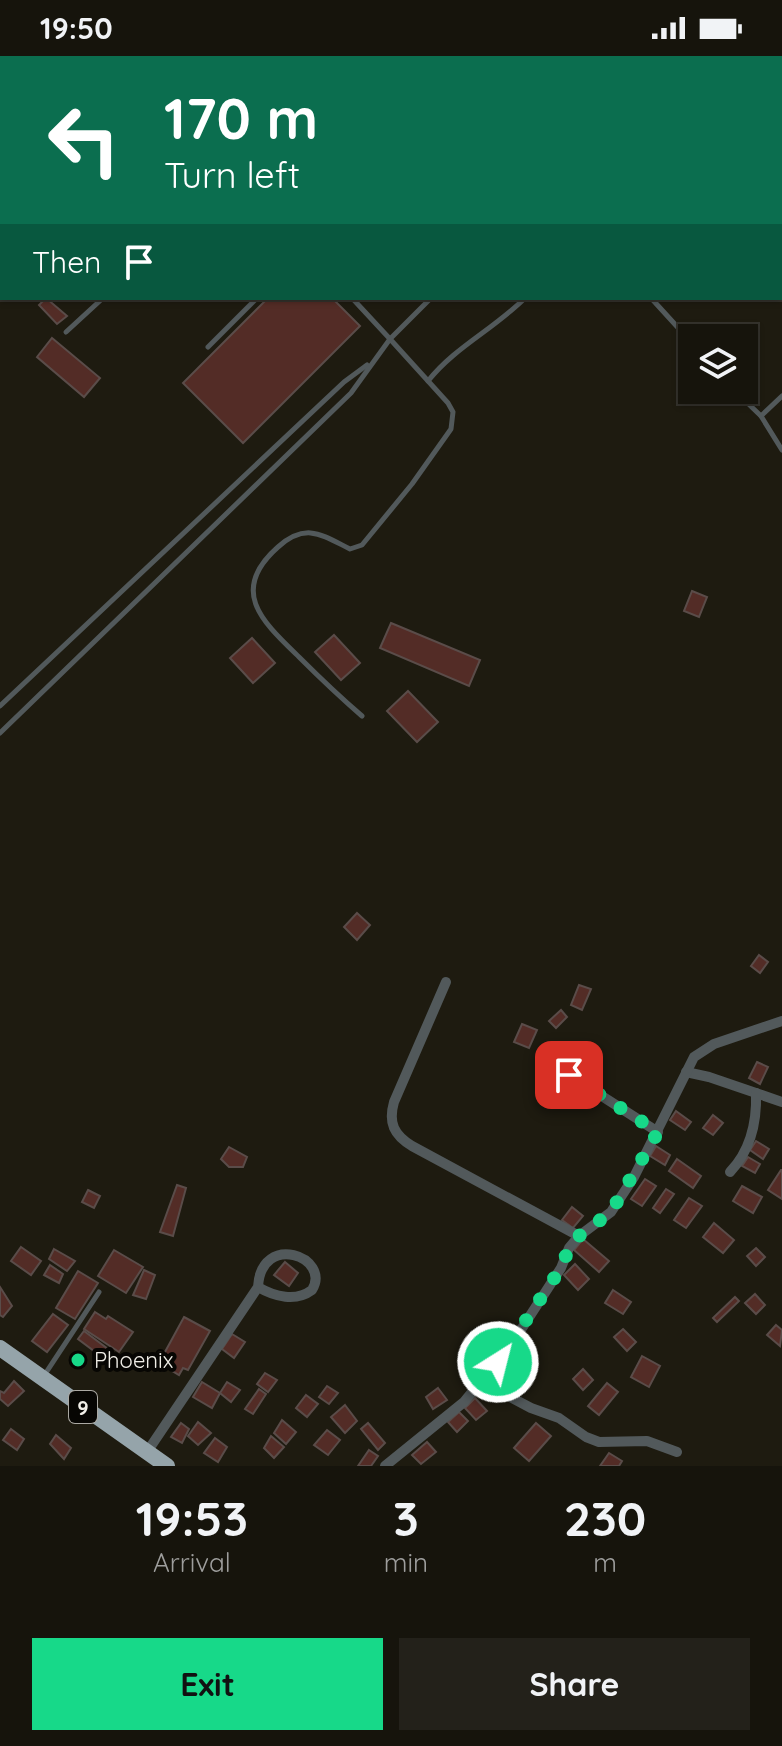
<!DOCTYPE html>
<html lang="en">
<head>
<meta charset="utf-8">
<style>
  :root { --surface:#16140c; --page:#23211a; --text:#f1f3f6; --muted:#9e9e9d; --line:#35332d; --accent:#17d989 }
  body { margin:0; font-family:Quicksand,sans-serif; background:var(--page); color:var(--text); height:100vh; display:flex; flex-direction:column; font-size:30px; white-space:nowrap }
  * { box-sizing:border-box; margin:0 }
  p { font-size:26px; color:var(--muted) }
  .icon { flex:none; width:44px; height:44px; fill:none; stroke:currentColor; stroke-width:2; stroke-linecap:round; stroke-linejoin:round }
  .map { position:relative; height:1410px; overflow:hidden }
  .side { display:flex; flex-direction:column; background:var(--surface); flex:1 }
  .side>* { flex:none }
  .guide { position:absolute; left:0px; top:0px; width:782px; height:244px; box-shadow:0 2px 6px #0004,0 0 0 2px var(--line); background:#0b6e4f; color:#fff; overflow:hidden }
  .fabs { position:absolute; left:678px; top:268px; display:grid; gap:16px }
  .fabs a { display:grid; place-items:center; width:80px; height:80px; border-radius:0px; background:var(--surface); box-shadow:0 2px 6px #0004,0 0 0 2px var(--line); font-size:40px }
  .pin { position:absolute; display:grid; place-items:center; width:68px; height:68px; color:#fff; margin:-34px; border-radius:16px; box-shadow:0 4px 12px #0006 }
  .me { position:absolute; width:88px; margin:-44px; rotate:36deg; stroke-linejoin:round; filter:drop-shadow(0 0 6px #0008) }
  .turn { display:flex; align-items:center; gap:28px; height:168px; padding:0 32px; font-size:36px }
  .turn .icon { width:104px; height:104px; stroke-width:2.5 }
  .turn b { display:block; font-size:56px; line-height:68px }
  .then { display:flex; align-items:center; height:76px; padding:0 32px; background:#0003; gap:16px; font-size:30px }
  .eta { display:flex; justify-content:space-evenly; align-items:center; height:136px; text-align:center }
  .eta b { font-size:48px; font-weight:700; line-height:56px }
  .action { display:flex; gap:16px; margin-top:auto; padding:16px 32px }
  .action a { flex:1; height:92px; border-radius:0px; background:var(--accent); color:#111; font-size:32px; font-weight:700; line-height:92px; text-align:center }
  .action a+a { background:var(--page); color:var(--text) }
  .status { display:flex; justify-content:space-between; align-items:center; height:56px; padding:0 40px; background:var(--surface); direction:ltr }
  .status svg { height:22px; fill:currentColor }
  .map>svg:first-child { display:block }
  .industrial { fill:#261e2d }
  .building { fill:#532c26; stroke:#5a4c49; stroke-width:2 }
  .lines { fill:none; stroke-linecap:round; stroke-linejoin:round }
  .service { stroke:#52595b; stroke-width:5 }
  .minor { stroke:#52595b; stroke-width:10 }
  .trunk { stroke:#95a4aa; stroke-width:16 }
  .route { stroke:#17d989; stroke-width:14; stroke-dasharray:0 25.2 }
  .poi-dot { fill:#17d989; stroke:#070603; stroke-width:3 }
  .labels { text-anchor:middle; dominant-baseline:central; stroke-width:8; stroke-linejoin:round; paint-order:stroke }
  .shield { fill:#070603; stroke:#aba9a3; stroke-width:2 }
  .shield-label { font-size:20px; font-weight:bold; fill:#f1efe8 }
  .poi-label { font-size:22px; fill:#f1efe8; stroke:#070603; text-anchor:start }
</style>
</head>
<body>
<div class="status"><b>19:50</b><svg viewBox="0 0 49 12"><path d="M0 12V9h3v3zM5 12V6h3v6zM10 12V3h3v9zM15 12V0h3v12zM26 1h20v11H26zM47 4h2v5h-2z"/></svg></div>
<div class="map">
<svg width="782" height="1410" viewBox="0 0 782 1410">
  <rect width="100%" height="100%" fill="#1e1b10"/>
  <path class="industrial" d="M135 0H771L769 2Z"/>
  <g class="building">
    <path d="M200 0H287L285 2Z"/>
    <path d="M420 0H651L649 2Z"/>
    <path d="M46 242 67 260 57 268 39 249Z"/>
    <path d="M268 242H332L360 270 243 387 183 327Z"/>
    <path d="M52 282 100 322 84 341 37 301Z"/>
    <path d="M692 535 707 541 699 561 684 555Z"/>
    <path d="M391 567 480 604 469 630 380 592Z"/>
    <path d="M334 579 360 607 341 624 315 596Z"/>
    <path d="M252 582 275 607 253 627 230 602Z"/>
    <path d="M408 635 438 666 417 686 387 655Z"/>
    <path d="M357 857 370 869 357 884 344 871Z"/>
    <path d="M759 899 768 906 760 917 751 910Z"/>
    <path d="M579 929 591 933 582 954 571 949Z"/>
    <path d="M561 954 567 961 556 972 549 965Z"/>
    <path d="M522 968 537 974 529 992 514 986Z"/>
    <path d="M757 1006 768 1011 760 1028 749 1022Z"/>
    <path d="M676 1055 691 1066 685 1074 670 1064Z"/>
    <path d="M713 1059 723 1067 713 1079 703 1072Z"/>
    <path d="M756 1085 769 1093 763 1103 750 1094Z"/>
    <path d="M656 1090 670 1099 665 1109 650 1100Z"/>
    <path d="M229 1091 247 1101 243 1111H229L221 1103Z"/>
    <path d="M748 1101 760 1108 755 1117 742 1110Z"/>
    <path d="M677 1103 701 1120 693 1132 669 1115Z"/>
    <path d="M781 1114H782V1143L768 1134Z"/>
    <path d="M645 1123 656 1130 642 1150 631 1143Z"/>
    <path d="M177 1129 186 1132 173 1180 160 1176Z"/>
    <path d="M742 1130 762 1141 753 1157 733 1145Z"/>
    <path d="M666 1133 674 1138 660 1157 653 1152Z"/>
    <path d="M88 1134 100 1140 94 1152 82 1146Z"/>
    <path d="M689 1142 702 1150 686 1172 674 1164Z"/>
    <path d="M572 1151 583 1160 573 1172 562 1164Z"/>
    <path d="M714 1167 734 1184 723 1197 703 1181Z"/>
    <path d="M583 1183 609 1205 599 1216 574 1194Z"/>
    <path d="M21 1191 41 1205 31 1219 11 1205Z"/>
    <path d="M756 1192 765 1201 756 1210 747 1200Z"/>
    <path d="M54 1193 75 1205 67 1215 49 1203Z"/>
    <path d="M114 1194 143 1211 126 1237 98 1220Z"/>
    <path d="M285 1206 298 1217 289 1230 274 1219Z"/>
    <path d="M575 1208 589 1223 578 1234 564 1219Z"/>
    <path d="M50 1209 63 1218 59 1227 44 1219Z"/>
    <path d="M144 1214 155 1219 146 1243 133 1239Z"/>
    <path d="M78 1215 98 1227 75 1263 56 1252Z"/>
    <path d="M0 1231 12 1250 3 1261 0 1259Z"/>
    <path d="M613 1234 631 1246 623 1258 605 1247Z"/>
    <path d="M755 1238 765 1249 756 1258 745 1247Z"/>
    <path d="M735 1241 739 1245 717 1266 713 1262Z"/>
    <path d="M95 1256 106 1263 108 1260 133 1276 119 1296 84 1273Z"/>
    <path d="M53 1258 68 1269 47 1296 32 1285Z"/>
    <path d="M184 1261 210 1275 188 1314 183 1312 179 1319 159 1307Z"/>
    <path d="M776 1269 782 1274 780 1290 767 1279Z"/>
    <path d="M623 1273 636 1286 627 1295 614 1281Z"/>
    <path d="M84 1275 112 1296 106 1304 78 1283Z"/>
    <path d="M232 1278 245 1286 234 1302 222 1293Z"/>
    <path d="M642 1300 660 1310 649 1331 631 1321Z"/>
    <path d="M583 1313 593 1324 583 1334 573 1323Z"/>
    <path d="M265 1317 277 1324 268 1336 257 1328Z"/>
    <path d="M14 1325 24 1335 8 1350 0 1343V1335L4 1337Z"/>
    <path d="M202 1326 220 1337 212 1352 193 1341Z"/>
    <path d="M227 1326 240 1334 231 1346 220 1337Z"/>
    <path d="M607 1327 618 1336 599 1359 588 1350Z"/>
    <path d="M327 1330 338 1337 329 1348 319 1341Z"/>
    <path d="M438 1332 447 1344 433 1353 426 1341Z"/>
    <path d="M259 1333 266 1338 253 1358 245 1353Z"/>
    <path d="M306 1339 318 1348 307 1361 296 1352Z"/>
    <path d="M475 1342 487 1355 476 1364 465 1352Z"/>
    <path d="M345 1349 357 1365 345 1377 331 1361Z"/>
    <path d="M459 1356 468 1365 457 1376 448 1366Z"/>
    <path d="M282 1364 296 1376 286 1388 274 1377Z"/>
    <path d="M198 1366 211 1377 198 1389 188 1380Z"/>
    <path d="M181 1367 189 1373 182 1387 171 1381Z"/>
    <path d="M368 1367 385 1387 378 1394 361 1373Z"/>
    <path d="M536 1367 551 1380 529 1405 514 1392Z"/>
    <path d="M11 1373 24 1383 17 1394 3 1384Z"/>
    <path d="M327 1374 340 1384 328 1399 314 1389Z"/>
    <path d="M56 1379 71 1392 64 1403 50 1388Z"/>
    <path d="M271 1380 284 1391 274 1402 264 1392Z"/>
    <path d="M215 1382 227 1391 218 1406 204 1397Z"/>
    <path d="M427 1386 436 1396 421 1408 412 1399Z"/>
    <path d="M369 1394 378 1400 371 1410H358Z"/>
    <path d="M609 1397 622 1405 619 1410H600Z"/>
  </g>
  <g class="lines">
    <g class="service">
      <path d="M114 0 116 2"/>
      <path d="M409 0 411 2"/>
      <path d="M162 2 164 0"/>
      <path d="M355 2 357 0"/>
      <path d="M675 2 677 0"/>
      <path d="M651 242 692 287"/>
      <path d="M66 276 103 242"/>
      <path d="M208 291 257 242"/>
      <path d="M428 325C455 291 494 273 525 242"/>
      <path d="M734 334 761 360 782 394"/>
      <path d="M761 360 782 340"/>
      <path d="M0 650 344 326 367 309"/>
      <path d="M362 660C340 641 319 621 299 601 263 566 228 535 278 491 306 466 322 479 350 493L362 489 412 428 451 373 453 356 448 347 390 283 431 242"/>
      <path d="M0 677 351 337 390 283 352 242"/>
      <path d="M45 1318 99 1236"/>
    </g>
    <g class="minor">
      <path d="M446 926 394 1046C388 1067 394 1079 412 1090L579 1180"/>
      <path d="M686 1016 709 1021 782 1046"/>
      <path d="M569 1019 658 1076"/>
      <path d="M730 1116C750 1095 757 1066 756 1037"/>
      <path d="M482 1326 531 1352 559 1362 586 1381 599 1386 647 1385 677 1396"/>
      <path d="M147 1396 258 1231C261 1175 332 1201 312 1234 296 1246 275 1241 258 1231"/>
      <path d="M385 1410 464 1346 513 1286 561 1212 569 1192 579 1180 611 1156 634 1121 694 1001 714 988 782 965"/>
    </g>
    <path class="trunk" d="M0 1292 167 1410"/>
  </g>
  <g class="lines">
    <path class="route" d="M498 1306 561 1212 569 1192 579 1180 611 1156 658 1076 569 1019"/>
  </g>
  <circle class="poi-dot" cx="78" cy="1304" r="8"/>
  <g class="labels">
    <rect class="shield" x="69" y="1335" width="28" height="32" rx="6"/>
    <g class="shield-label">
      <text x="83" y="1351">9</text>
    </g>
    <g class="poi-label">
      <text x="94" y="1304">Phoenix</text>
    </g>
  </g>
</svg>
<div class="fabs">
<a><svg class="icon" aria-label="layers" viewBox="0 0 24 24"><path d="M12 4l9 5-9 5-9-5zM3 14l9 5 9-5"/></svg></a>
</div>
<div class="pin" style="left:569px;top:1019px;background:#d93025"><svg class="icon" aria-label="arrive" viewBox="0 0 24 24"><path d="M6 21V4h12l-3 4 3 4H6"/></svg></div>
<svg class="me" style="left:498px;top:1306px" viewBox="-20 -20 40 40"><circle r="17" fill="#17d989" stroke="#fff" stroke-width="3"/><path d="M0-11L8 9 0 5-8 9z" fill="#fff"/></svg>
<div class="guide">
<div class="turn"><svg class="icon" aria-label="left" viewBox="0 0 24 24"><path d="M17 20v-9H6M10 6l-5 5 5 5"/></svg><div><b>170 m</b>Turn left</div></div>
<div class="then">Then<svg class="icon" aria-label="arrive" viewBox="0 0 24 24"><path d="M6 21V4h12l-3 4 3 4H6"/></svg></div>
</div>
</div>
<section class="side">
<div class="eta">
<div><b>19:53</b><p>Arrival</p></div>
<div><b>3</b><p>min</p></div>
<div><b>230</b><p>m</p></div>
</div>
<div class="action"><a>Exit</a><a>Share</a></div>
</section>
</body>
</html>
